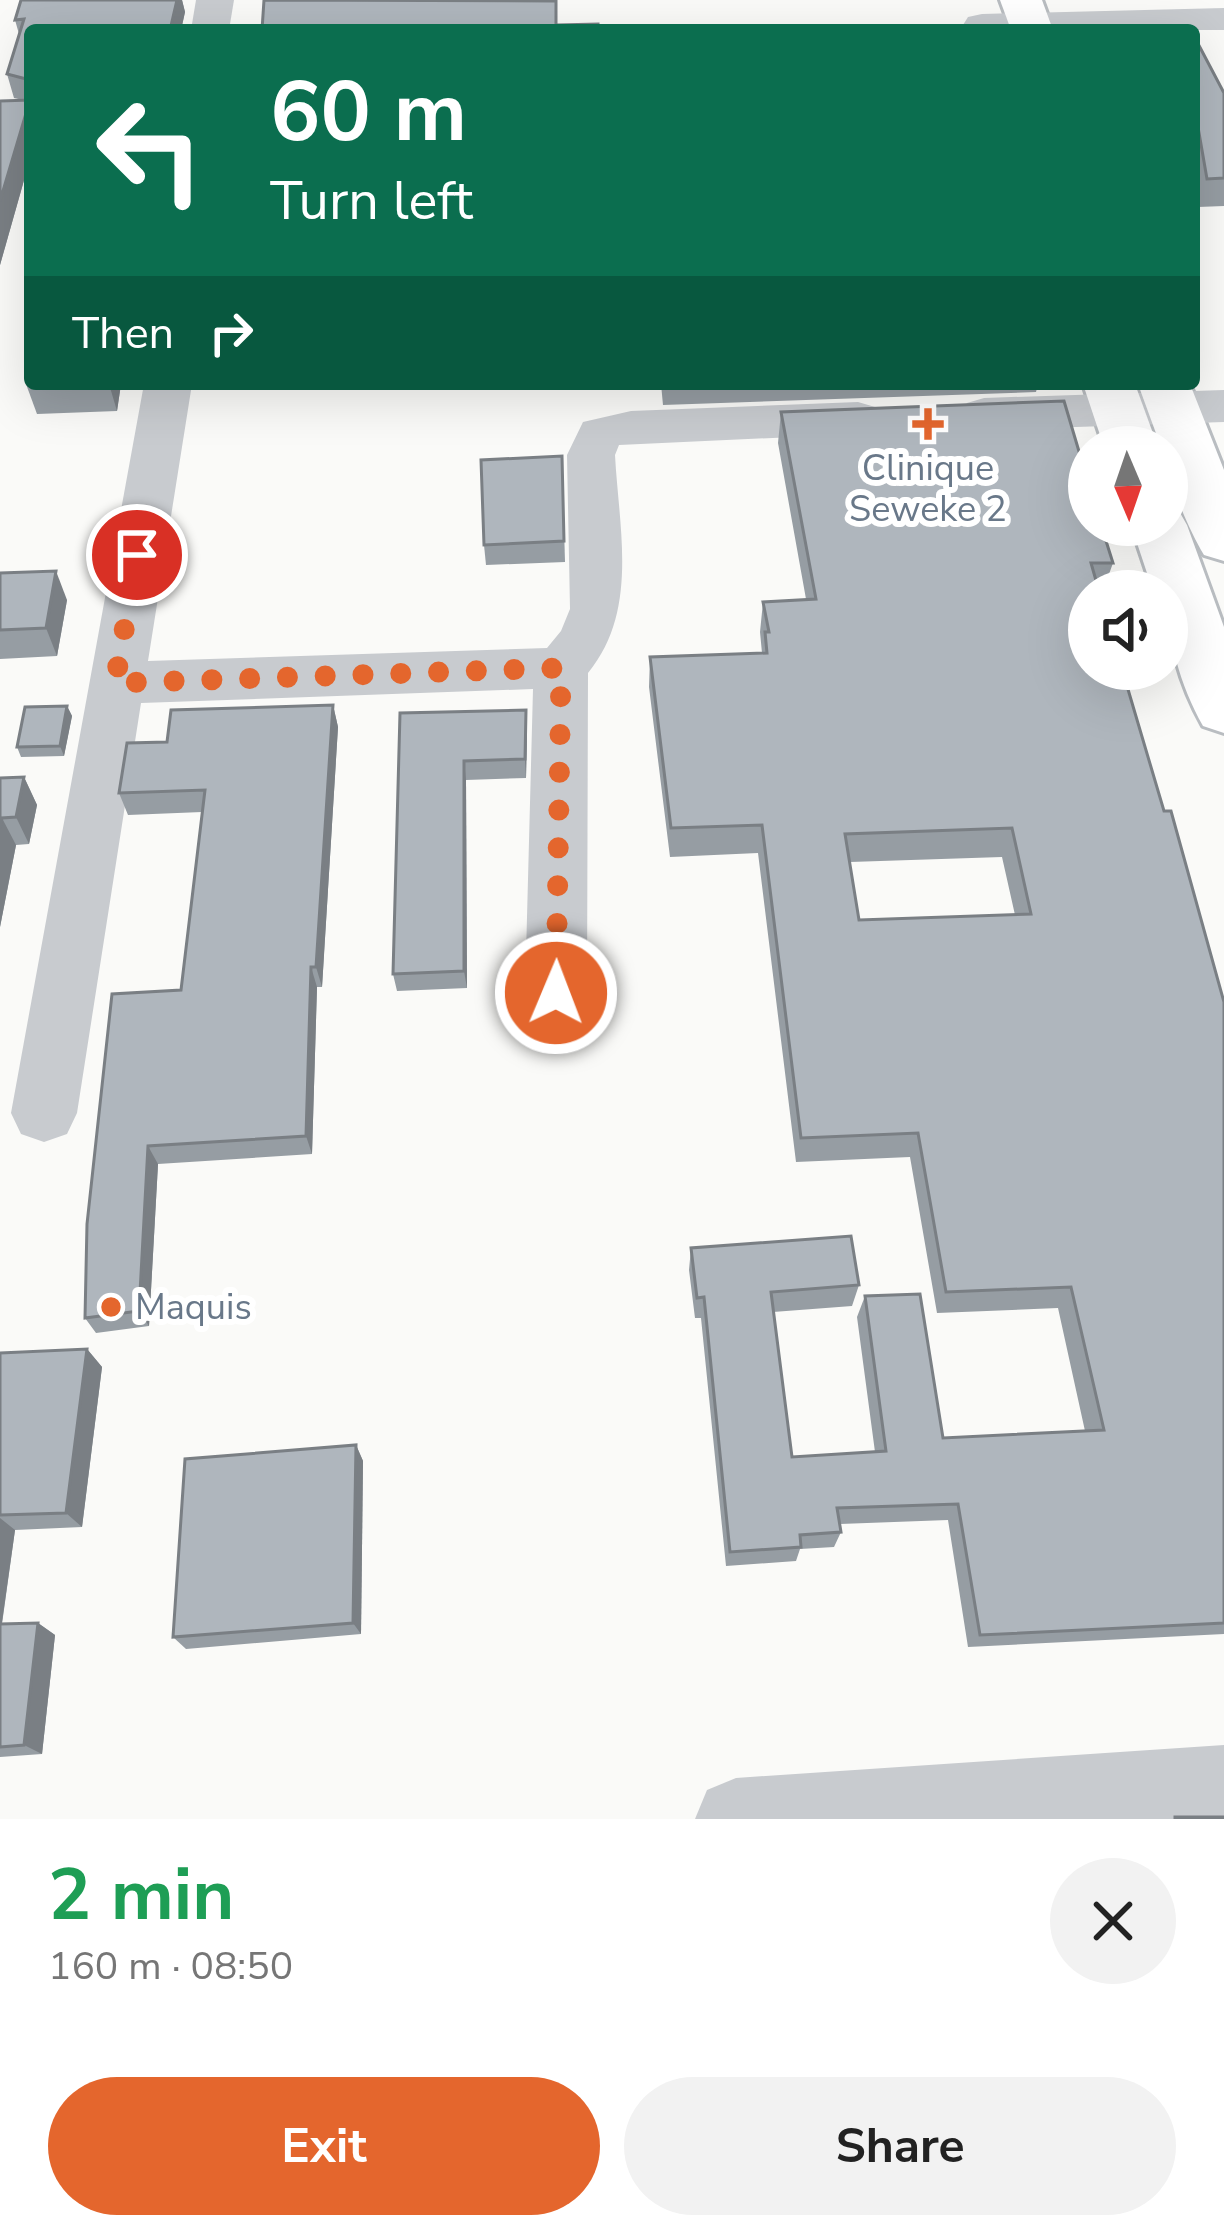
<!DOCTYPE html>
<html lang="en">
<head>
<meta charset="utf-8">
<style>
  :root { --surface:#fff; --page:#f2f2f2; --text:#222; --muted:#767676; --accent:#e4662d }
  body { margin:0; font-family:"Nunito Sans",sans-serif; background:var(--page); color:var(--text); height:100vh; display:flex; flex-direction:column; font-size:45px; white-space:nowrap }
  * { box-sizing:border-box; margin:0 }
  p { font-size:39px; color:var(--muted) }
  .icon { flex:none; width:66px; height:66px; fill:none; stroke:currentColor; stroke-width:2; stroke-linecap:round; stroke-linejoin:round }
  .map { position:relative; height:1819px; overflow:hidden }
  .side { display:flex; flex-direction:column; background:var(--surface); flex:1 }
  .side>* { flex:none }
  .banner { position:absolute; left:24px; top:24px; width:1176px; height:366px; border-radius:12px; box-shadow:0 12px 48px #0002; background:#0b6e4f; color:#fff; overflow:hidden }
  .needle { width:78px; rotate:178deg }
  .buttons { position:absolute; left:1068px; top:426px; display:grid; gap:24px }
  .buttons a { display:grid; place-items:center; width:120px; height:120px; border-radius:50%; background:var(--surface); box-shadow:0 12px 48px #0002; font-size:60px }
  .pin { position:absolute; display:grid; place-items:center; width:102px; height:102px; color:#fff; margin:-51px; border:6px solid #fff; border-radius:50%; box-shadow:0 3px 12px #0007 }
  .me { position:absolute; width:132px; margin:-66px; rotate:1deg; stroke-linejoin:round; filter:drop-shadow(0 0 9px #0008) }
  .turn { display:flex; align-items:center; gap:42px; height:252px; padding:0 48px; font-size:54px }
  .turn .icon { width:156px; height:156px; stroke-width:2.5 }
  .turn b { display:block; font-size:84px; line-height:102px }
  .then { display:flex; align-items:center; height:114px; padding:0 48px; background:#0003; gap:24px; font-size:45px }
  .round { display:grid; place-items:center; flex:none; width:126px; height:126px; border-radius:63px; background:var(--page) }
  .headline { display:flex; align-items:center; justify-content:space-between; height:204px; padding:0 48px }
  h1 { font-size:72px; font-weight:700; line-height:90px; color:#1e9e55 }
  .button { display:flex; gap:24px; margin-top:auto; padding:24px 48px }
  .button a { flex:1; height:138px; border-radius:72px; background:var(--accent); color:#fff; font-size:48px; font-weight:700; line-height:138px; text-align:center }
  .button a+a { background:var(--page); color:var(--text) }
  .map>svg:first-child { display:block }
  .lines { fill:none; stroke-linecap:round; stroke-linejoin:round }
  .major-casing { stroke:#b9bdc1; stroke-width:6 }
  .minor { fill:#c8cbcf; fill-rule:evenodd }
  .major { fill:#fff; fill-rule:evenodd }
  .wall { fill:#969da3; fill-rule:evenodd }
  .shaded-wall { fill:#7a7f84 }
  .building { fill:#afb6bd; stroke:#7a7f84; stroke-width:3; fill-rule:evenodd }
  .route { stroke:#e4662d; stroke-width:21; stroke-dasharray:0 37.8 }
  .poi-dot { fill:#e4662d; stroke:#fff; stroke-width:4.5 }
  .labels { text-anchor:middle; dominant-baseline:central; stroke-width:12; stroke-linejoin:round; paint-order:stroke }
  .poi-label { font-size:36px; fill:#697889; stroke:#fff }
</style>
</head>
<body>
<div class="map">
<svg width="1224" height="1819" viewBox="0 0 1224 1819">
  <rect width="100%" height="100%" fill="#fafaf8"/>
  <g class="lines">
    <defs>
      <g id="major">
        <path d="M1000 0H1042L1053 30H1011Z"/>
        <path d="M1083 384H1135L1158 447H1104Z"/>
        <path d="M1138 384H1190L1224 470V561L1204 555C1187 526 1167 481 1167 447H1161Z"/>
        <path d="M1167 508 1179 511 1187 525 1224 627V733L1203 726C1180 685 1167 638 1167 591H1153L1131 525H1167Z"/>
      </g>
    </defs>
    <use href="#major" class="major-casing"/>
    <g class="minor">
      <path d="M196 0H234L229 30H191Z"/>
      <path d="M1224 8V30H966L963 25 968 17 982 14Z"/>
      <path d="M144 384H192L148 661 547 648 561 631 570 609 567 455 583 422 631 411 858 402 875 407 882 418 875 429 858 434 619 445 615 455C619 530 639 611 588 673L587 993 578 1012 556 1020 534 1012 525 993 533 689 141 703 77 1113 67 1134 44 1142 21 1134 11 1113Z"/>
      <path d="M1224 390V422L984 430 967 425 960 414 967 403 984 398Z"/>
      <path d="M1224 1745V1819H695L707 1790 736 1778Z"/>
    </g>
    <use href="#major" class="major"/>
  </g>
  <g class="wall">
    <path d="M21 0H182L185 12 181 30H30V159L0 265V101L23 100 14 98 7 74 19 34 15 20Z"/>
    <path d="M1194 36 1224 93V206L1198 207 1194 186Z"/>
    <path d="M26 384H121L117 411 37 414Z"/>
    <path d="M661 384H1038L1036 392 663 405Z"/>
    <path d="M781 412 1113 563 1103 591H1089L1164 811 1224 1002V1634L968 1647 948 1520 840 1524 841 1532 834 1547 800 1549 796 1561 726 1566 701 1318H695L689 1270 691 1248 859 1285 852 1306 773 1312 792 1457 875 1452 857 1317 865 1296 943 1438 1085 1431 1058 1308 937 1313 910 1157 796 1162 758 853 670 857 649 687 650 657 762 653 760 632 763 602 806 599 778 443ZM1002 857 1015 915 859 920 850 862Z"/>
    <path d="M562 456 565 562 486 565 484 545Z"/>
    <path d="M0 573 67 600 57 656 0 659Z"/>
    <path d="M333 705 338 727 322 987H317L312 1154 158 1164 149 1326 96 1333 85 1318 181 990 202 812 128 815 119 793 167 742Z"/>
    <path d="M67 706 72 716 64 756 21 757 17 747Z"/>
    <path d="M400 713 527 729 526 778 466 780 467 988 397 991 393 974Z"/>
    <path d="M24 777 37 805 29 844 16 845 0 927V778Z"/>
    <path d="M87 1349 102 1367 82 1527 15 1530 2 1624 38 1623 55 1635 42 1754 0 1757V1353Z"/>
    <path d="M356 1445 363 1461 361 1634 186 1649 173 1637Z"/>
  </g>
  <g class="shaded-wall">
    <path d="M177 0H182L185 12 181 30H170Z"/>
    <path d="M30 100V159L0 265V201Z"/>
    <path d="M109 384H121L117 411Z"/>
    <path d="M56 571 67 600 57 656 46 628Z"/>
    <path d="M333 705 338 727 322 987 316 967Z"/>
    <path d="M67 706 72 716 64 756 60 746Z"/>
    <path d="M526 710 527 729 526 778 525 759Z"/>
    <path d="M464 761 466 780 467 988 464 971Z"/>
    <path d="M24 777 37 805 29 844 16 817Z"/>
    <path d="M2 818 16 845 0 927V828Z"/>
    <path d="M311 967 317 987 312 1154 306 1136Z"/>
    <path d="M148 1146 158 1164 149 1326 139 1311Z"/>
    <path d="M87 1349 102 1367 82 1527 66 1513Z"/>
    <path d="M356 1445 363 1461 361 1634 353 1623Z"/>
    <path d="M0 1518 15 1530 0 1636Z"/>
    <path d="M38 1623 55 1635 42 1754 24 1745Z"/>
  </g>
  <g class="building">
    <path d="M21 0H177L170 30H30V80L7 74 24 19 15 20Z"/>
    <path d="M264 0 556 1V25L598 24V30H262Z"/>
    <path d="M1194 36 1224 93V178L1207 179 1194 104Z"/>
    <path d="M30 100 0 201V101Z"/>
    <path d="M1064 401 1089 485V525H1101L1113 563H1091L1099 591H1089V669H1122L1164 811H1171L1224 1002V1623L980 1635 958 1504 837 1508 841 1532 800 1535 801 1547 730 1552 704 1297 697 1298 691 1248 851 1236 859 1285 771 1292 792 1457 886 1451 865 1296 920 1294 943 1438 1104 1430 1071 1287 946 1292 918 1133 801 1138 762 825 671 828 650 657 767 653 765 632H769L763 602 816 599 781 412ZM1012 828 1031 914 859 920 845 834Z"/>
    <path d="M562 456 564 541 484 545 481 460Z"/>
    <path d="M56 571 46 628 0 630V573Z"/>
    <path d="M333 705 316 967H311L306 1136 148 1146 139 1311 85 1318 87 1224 112 994 181 990 205 790 119 793 127 743 167 742 171 710Z"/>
    <path d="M67 706 60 746 17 747 25 707Z"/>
    <path d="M526 710 525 759 464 761V971L393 974 400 713Z"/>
    <path d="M24 777 16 817 2 818 0 828V778Z"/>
    <path d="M87 1349 66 1513 0 1515V1353Z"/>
    <path d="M356 1445 353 1623 173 1637 185 1459Z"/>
    <path d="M38 1623 24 1745 0 1747V1624Z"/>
    <rect x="1175" y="1817" width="49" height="2"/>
  </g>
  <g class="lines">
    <path class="route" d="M137 555 115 683 561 668 556 993"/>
  </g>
  <g class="poi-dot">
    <path d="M922 406h12v12h12v12h-12v12h-12v-12h-12v-12h12z"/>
    <circle cx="111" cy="1307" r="12"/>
  </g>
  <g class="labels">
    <g class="poi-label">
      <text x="928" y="468">Clinique<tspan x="928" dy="41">Seweke 2</tspan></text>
      <text x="135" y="1307" text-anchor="start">Maquis</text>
    </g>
  </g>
</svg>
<div class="buttons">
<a><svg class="needle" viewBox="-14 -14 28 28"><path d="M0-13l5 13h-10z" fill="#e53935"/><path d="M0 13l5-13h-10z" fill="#767676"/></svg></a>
<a><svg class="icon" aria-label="sound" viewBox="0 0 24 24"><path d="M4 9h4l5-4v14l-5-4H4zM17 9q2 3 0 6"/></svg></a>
</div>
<div class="pin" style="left:137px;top:555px;background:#d93025"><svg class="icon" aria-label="arrive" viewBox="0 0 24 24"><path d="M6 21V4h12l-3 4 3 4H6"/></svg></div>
<svg class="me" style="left:556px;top:993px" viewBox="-20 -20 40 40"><circle r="17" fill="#e4662d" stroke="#fff" stroke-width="3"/><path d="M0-11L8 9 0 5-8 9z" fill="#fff"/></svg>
<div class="banner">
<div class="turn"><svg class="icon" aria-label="left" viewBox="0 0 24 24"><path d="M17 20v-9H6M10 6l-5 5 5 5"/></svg><div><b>60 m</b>Turn left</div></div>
<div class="then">Then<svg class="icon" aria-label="right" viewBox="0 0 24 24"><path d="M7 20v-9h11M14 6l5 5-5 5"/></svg></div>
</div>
</div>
<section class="side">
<div class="headline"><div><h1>2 min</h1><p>160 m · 08:50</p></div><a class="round"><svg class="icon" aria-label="close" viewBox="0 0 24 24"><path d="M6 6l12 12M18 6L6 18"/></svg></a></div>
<div class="button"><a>Exit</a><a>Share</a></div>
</section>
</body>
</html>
